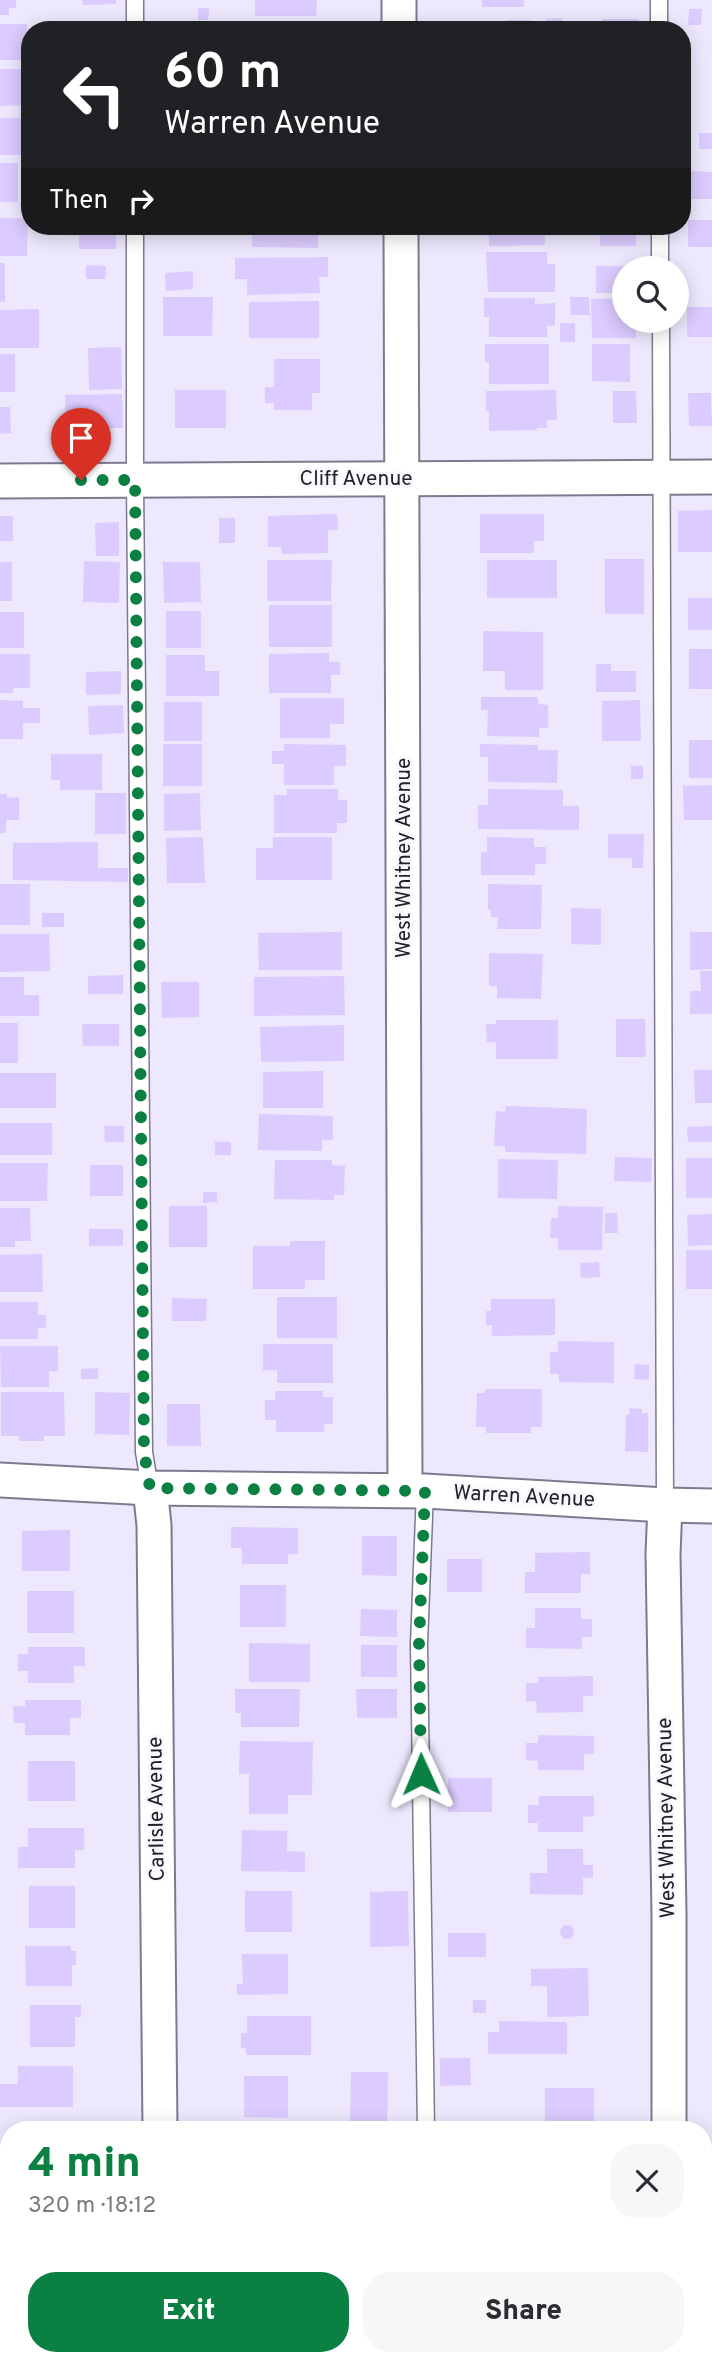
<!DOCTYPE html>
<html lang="en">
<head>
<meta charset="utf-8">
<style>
  :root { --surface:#fff; --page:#f7f7f7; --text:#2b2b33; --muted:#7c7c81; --accent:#0b8043 }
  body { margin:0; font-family:Overpass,sans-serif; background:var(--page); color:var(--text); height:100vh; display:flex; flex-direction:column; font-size:26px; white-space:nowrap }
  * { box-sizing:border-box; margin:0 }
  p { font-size:23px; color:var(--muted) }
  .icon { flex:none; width:38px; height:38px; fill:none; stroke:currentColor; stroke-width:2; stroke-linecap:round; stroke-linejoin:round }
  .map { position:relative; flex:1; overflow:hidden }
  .details { position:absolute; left:0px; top:2121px; width:712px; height:245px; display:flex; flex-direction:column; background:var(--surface); border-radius:28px 28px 0 0; box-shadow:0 4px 18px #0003 }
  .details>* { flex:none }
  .guide { position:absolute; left:21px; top:21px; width:670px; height:214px; border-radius:28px; box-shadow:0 4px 18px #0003; background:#202124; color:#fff; overflow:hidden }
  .controls { position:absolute; left:612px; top:256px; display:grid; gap:14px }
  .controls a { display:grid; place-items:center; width:77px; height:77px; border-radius:50%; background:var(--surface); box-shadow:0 4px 18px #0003; font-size:35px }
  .pin { position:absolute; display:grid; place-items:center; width:60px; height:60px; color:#fff; margin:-72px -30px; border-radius:50% 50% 50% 0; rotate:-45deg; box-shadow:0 0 7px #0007 }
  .pin .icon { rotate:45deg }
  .me { position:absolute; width:77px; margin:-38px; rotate:359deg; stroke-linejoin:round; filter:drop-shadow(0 0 5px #0008) }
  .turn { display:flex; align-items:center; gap:24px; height:147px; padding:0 28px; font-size:32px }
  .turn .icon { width:91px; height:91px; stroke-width:2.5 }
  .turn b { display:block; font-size:49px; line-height:60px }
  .then { display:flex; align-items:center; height:66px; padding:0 28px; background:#0003; gap:14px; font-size:26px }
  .round { display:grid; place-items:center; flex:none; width:74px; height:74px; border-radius:28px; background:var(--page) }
  .overview { display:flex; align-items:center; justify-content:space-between; height:119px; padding:0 28px }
  h1 { font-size:42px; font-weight:800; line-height:52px; color:var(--accent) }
  .action { display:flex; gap:14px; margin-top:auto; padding:14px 28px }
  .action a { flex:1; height:80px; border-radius:28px; background:var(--accent); color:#fff; font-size:28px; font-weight:800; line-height:80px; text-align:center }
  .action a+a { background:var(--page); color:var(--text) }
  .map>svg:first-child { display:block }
  .building { fill:#dccbfe }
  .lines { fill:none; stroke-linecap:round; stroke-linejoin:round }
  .lane-casing { stroke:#7e7a8d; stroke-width:19 }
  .street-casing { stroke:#7e7a8d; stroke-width:37 }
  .lane { stroke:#fff; stroke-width:16 }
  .street { stroke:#fff; stroke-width:33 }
  .route { stroke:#0b8043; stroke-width:12; stroke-dasharray:0 21.6 }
  .labels { text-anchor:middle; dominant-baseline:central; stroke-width:6; stroke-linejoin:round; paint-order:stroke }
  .street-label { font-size:21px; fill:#232229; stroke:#f9f8fd }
</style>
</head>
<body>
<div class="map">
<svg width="712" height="2366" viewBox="0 0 712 2366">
  <rect width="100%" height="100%" fill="#ede8fe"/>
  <g class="building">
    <path d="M0 0H16V8H9V15H0Z"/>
    <path d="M82 0H116V4L83 5Z"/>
    <path d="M255 0H317L316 16H255Z"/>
    <rect x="482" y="0" width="42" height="7"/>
    <path d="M198 8H209L208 20H198Z"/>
    <path d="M689 9H702L701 25H688Z"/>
    <path d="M562 18V30H546V19Z"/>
    <rect x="602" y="19" width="37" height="11"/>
    <path d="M507 20H531V26H538V30H474V24H506Z"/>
    <path d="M166 22 215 23V30H166Z"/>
    <path d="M316 23 317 30H266V24Z"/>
    <rect x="0" y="24" width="27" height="36"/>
    <path d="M0 69H30V105L0 106Z"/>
    <rect x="0" y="118" width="30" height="37"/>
    <rect x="699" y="133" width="13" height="16"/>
    <rect x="0" y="163" width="18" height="39"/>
    <path d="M688 171 712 172V199H688Z"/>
    <path d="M0 218H28L27 256H0Z"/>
    <rect x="688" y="220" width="24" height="27"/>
    <rect x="79" y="226" width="37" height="23"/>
    <path d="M252 226H325V232H318V248L252 247Z"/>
    <path d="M489 226H545V245L489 246Z"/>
    <rect x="600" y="226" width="36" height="20"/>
    <path d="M486 252H547V264H555V292H488Z"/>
    <path d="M328 257V277H319L320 293 247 295V279H235V258Z"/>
    <rect x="0" y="263" width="5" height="39"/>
    <path d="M86 265 106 266 105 279H86Z"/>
    <rect x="596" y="266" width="29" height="27"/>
    <path d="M193 271V289L166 291 165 273Z"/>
    <path d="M163 297H213L212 336H163Z"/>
    <path d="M570 297H589L590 315H571Z"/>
    <path d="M484 298H535V304L555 303V326H547V337H489V317H484Z"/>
    <path d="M625 298V320H636V338H592L591 299Z"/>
    <path d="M319 301V338H249V302Z"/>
    <rect x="687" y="307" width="25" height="30"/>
    <path d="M39 309V348H0V310Z"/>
    <rect x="560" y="323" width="15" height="19"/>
    <path d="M485 344H549V384H489V362H485Z"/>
    <path d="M592 344H630V382L592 381Z"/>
    <path d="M121 347 122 389 89 390 88 348Z"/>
    <rect x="0" y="354" width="15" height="38"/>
    <path d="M274 359H320V393H312V410H274V403H265V387H274Z"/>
    <rect x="175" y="390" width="51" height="38"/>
    <path d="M556 390 557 420H547V428H537V430L489 431V411H486V391Z"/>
    <path d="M613 391H636L637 423H613Z"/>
    <path d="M688 393H711L712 426H689Z"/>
    <path d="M122 394 123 428 66 429 65 395Z"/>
    <path d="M0 407H10L11 433 0 434Z"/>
    <path d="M712 510V552H678V511Z"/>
    <path d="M337 514 338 530H328V553L282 554 281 547H268V516Z"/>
    <path d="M480 514H544V541H534V553H480Z"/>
    <rect x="0" y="516" width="13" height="25"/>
    <rect x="219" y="518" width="16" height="25"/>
    <path d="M119 522V556H96L95 523Z"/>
    <rect x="605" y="559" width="39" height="55"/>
    <path d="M267 560H332L331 601H267Z"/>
    <rect x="487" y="560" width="70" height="38"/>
    <path d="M84 561 120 562 119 603 83 602Z"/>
    <rect x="0" y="562" width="12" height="39"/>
    <path d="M163 562H200L201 602 164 603Z"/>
    <rect x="688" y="598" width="24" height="32"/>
    <rect x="269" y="605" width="63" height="42"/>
    <rect x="166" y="611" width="35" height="37"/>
    <rect x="0" y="612" width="24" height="36"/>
    <path d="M483 631 543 632V690H505V671H483Z"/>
    <rect x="689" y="649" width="23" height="40"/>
    <path d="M329 653V662H340V675H331V693H269V654Z"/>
    <path d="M0 654H30V688H13V693H0Z"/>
    <path d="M166 655H205V671H219V696H166Z"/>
    <path d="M596 664H611V671H636V692H596Z"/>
    <path d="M121 671V694L86 695V672Z"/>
    <path d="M481 697H538V704L548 705V728H539V737L487 736 488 710H481Z"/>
    <path d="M280 698H344V724H330V738H280Z"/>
    <path d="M0 700 23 701V708H40V723H23V739H0Z"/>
    <path d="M640 700 641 741H602V701Z"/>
    <rect x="164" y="702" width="38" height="39"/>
    <path d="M123 705 124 733 89 735 88 706Z"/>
    <rect x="689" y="740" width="23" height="38"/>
    <rect x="163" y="744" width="39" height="42"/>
    <path d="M284 744 346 745V766H334V785H284V764H272V751H284Z"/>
    <path d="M480 744 538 745V750H558L557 783 488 782V757H480Z"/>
    <path d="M51 754H102V790H60V780H51Z"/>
    <rect x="631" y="766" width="12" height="13"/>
    <path d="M712 785V820H684L683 786Z"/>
    <path d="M287 789H338V800H347V823H337V833H274V795H287Z"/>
    <path d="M488 789 563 790V806H579V830L478 829V805H488Z"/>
    <rect x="95" y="793" width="31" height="41"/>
    <path d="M200 793 201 830 164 831V794Z"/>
    <path d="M0 794H7V798L19 797V820H6V833H0Z"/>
    <path d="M608 834H644L643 868H632V858H608Z"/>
    <path d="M203 837 205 883H167L166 838Z"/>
    <path d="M273 837H332V880H256V848H273Z"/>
    <path d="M487 837 534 838V847H546V864H535V875H481V852H487Z"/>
    <path d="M98 842V868H128V882L13 880V843Z"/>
    <rect x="0" y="884" width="30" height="41"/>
    <path d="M488 884 542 885 541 929H497L498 917H491V910H488Z"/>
    <path d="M571 908 601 909V945L571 944Z"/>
    <rect x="42" y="913" width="22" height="14"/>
    <path d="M342 932V970H259L258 933Z"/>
    <path d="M690 932H712V969L690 970Z"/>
    <path d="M0 934H49L50 971 0 972Z"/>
    <path d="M489 953 543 954 541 999 497 998V986H489Z"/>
    <path d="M700 971H712V1014H690V991H701Z"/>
    <path d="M123 975V994H88V976Z"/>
    <path d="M344 976 345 1015 254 1016V977Z"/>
    <path d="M0 977H24V995H39V1016H0Z"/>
    <path d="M161 982H199V1017L162 1018Z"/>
    <path d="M616 1019H645L646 1057H616Z"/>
    <path d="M496 1020H558V1059H496V1042H487L486 1024H496Z"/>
    <rect x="0" y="1023" width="18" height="40"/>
    <path d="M82 1024H119V1046H83Z"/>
    <path d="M344 1025V1061L261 1062 260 1027Z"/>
    <path d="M694 1070H712V1103H695Z"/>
    <path d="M323 1071V1108H263V1072Z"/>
    <rect x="0" y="1073" width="56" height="35"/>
    <path d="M506 1106 587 1109 586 1154 505 1152V1146H494L496 1111 505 1112Z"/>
    <path d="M259 1114 333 1116V1140H322V1151L258 1150Z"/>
    <rect x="0" y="1123" width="52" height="32"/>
    <path d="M104 1126H124V1142H105Z"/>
    <path d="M712 1126V1142H688L687 1127Z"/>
    <rect x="215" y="1142" width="16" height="13"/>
    <path d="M615 1157 652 1158 651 1182 614 1181Z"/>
    <rect x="686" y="1158" width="26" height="40"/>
    <path d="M498 1159 558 1160 557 1199 498 1198Z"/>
    <path d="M275 1160H332V1165L345 1166 344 1195H334V1200L274 1199Z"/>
    <path d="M0 1163H48L47 1201H0Z"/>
    <rect x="90" y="1165" width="33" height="31"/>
    <path d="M203 1192H217V1202L203 1203Z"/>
    <rect x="169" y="1206" width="38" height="41"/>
    <path d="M558 1206 603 1207 602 1250H558V1238H550L551 1218H558Z"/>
    <path d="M0 1208H30L31 1241H15V1247H0Z"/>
    <path d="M605 1213H617L618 1233H605Z"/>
    <path d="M712 1214V1245L688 1246 687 1215Z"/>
    <rect x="89" y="1229" width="34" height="17"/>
    <path d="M290 1241H325V1280H305V1289H253V1246H290Z"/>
    <rect x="686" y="1250" width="26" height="39"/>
    <path d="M42 1254 43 1292H0V1255Z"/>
    <path d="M599 1262 600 1277 581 1278 580 1263Z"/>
    <rect x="277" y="1297" width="60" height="41"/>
    <path d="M172 1298 207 1299 206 1321H172Z"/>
    <path d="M491 1299H555V1335L492 1336V1325H486V1311H491Z"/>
    <path d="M0 1302H38V1315H46V1328H38V1339H0Z"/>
    <path d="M558 1341 614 1342V1383L559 1382V1374H550V1352H558Z"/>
    <path d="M263 1344H333V1383H277V1370H263Z"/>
    <path d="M0 1346H58V1371H49V1387H1Z"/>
    <path d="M635 1364 649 1365V1380L634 1379Z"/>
    <path d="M98 1368V1379H81V1369Z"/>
    <path d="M485 1389H542V1427H531V1433H486V1427H476L477 1393H485Z"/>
    <path d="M275 1391H323V1397H333V1424H324V1432H276V1420H265V1400H275Z"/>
    <path d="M1 1392H64L65 1436H44V1441H19V1436H1Z"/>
    <path d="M95 1392 130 1393 129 1435 95 1434Z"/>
    <path d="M167 1404H200L201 1446H167Z"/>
    <path d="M629 1408 642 1409V1413H648V1452L625 1451 626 1415H630Z"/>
    <path d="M231 1527 298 1528V1554H288V1564H242V1548H231Z"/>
    <path d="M70 1530V1571H22V1531Z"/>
    <path d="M362 1536H397V1576L362 1575Z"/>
    <path d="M590 1552V1574H581V1593H525V1572H535V1553Z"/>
    <rect x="447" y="1559" width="35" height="33"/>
    <rect x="240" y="1585" width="46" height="42"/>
    <rect x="27" y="1591" width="47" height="42"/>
    <path d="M535 1608H581V1619H592V1637H582V1649L526 1648V1628H535Z"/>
    <path d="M361 1609 397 1610V1637L360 1636Z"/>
    <path d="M249 1643 310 1644V1682H249Z"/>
    <rect x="361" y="1645" width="36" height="32"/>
    <path d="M28 1647H85V1666H74V1683H28V1671H18V1654H28Z"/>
    <path d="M593 1676V1696H583V1712L537 1713 536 1701 526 1702V1683H538V1677Z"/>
    <path d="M235 1689H300L299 1727H241V1713H235Z"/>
    <path d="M356 1689H397V1718H357Z"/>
    <path d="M25 1700H81V1718H70V1735H25V1723H14L13 1706H25Z"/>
    <path d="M538 1735 594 1736V1754H584V1770H538V1761L526 1760V1743H538Z"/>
    <path d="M240 1741 313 1742 312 1795H288V1814H249V1774H239Z"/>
    <rect x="28" y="1761" width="47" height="40"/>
    <rect x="448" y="1778" width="44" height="34"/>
    <path d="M539 1796H594V1816L583 1817V1832H538V1823H528V1805H539Z"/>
    <path d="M28 1828H84V1850H75V1868H18V1847H28Z"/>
    <path d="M242 1830 287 1831V1851L305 1852V1872L241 1871Z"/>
    <path d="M547 1849H583V1865H593V1878H583V1895L530 1894V1873H547Z"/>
    <rect x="29" y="1886" width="46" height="42"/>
    <rect x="245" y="1891" width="47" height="41"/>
    <path d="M408 1891 409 1946 370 1947V1892Z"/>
    <circle cx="567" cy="1932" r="7"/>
    <rect x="448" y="1933" width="38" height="24"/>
    <path d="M25 1946H71V1951H76V1965H72V1986H26Z"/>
    <path d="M242 1954H288V1994L237 1995V1984H243Z"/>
    <path d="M588 1968 589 2016 547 2017V1986H531V1969Z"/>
    <rect x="473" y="2000" width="13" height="13"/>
    <path d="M30 2005H81V2017H75V2047H30Z"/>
    <path d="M247 2016H311V2055H246V2048H241V2033H247Z"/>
    <path d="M499 2021 567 2022V2054H488V2032H499Z"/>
    <path d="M440 2058H470L471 2085 440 2086Z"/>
    <path d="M18 2066H73V2107H0V2084H18Z"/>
    <path d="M351 2072H388L387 2130 350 2129Z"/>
    <path d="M244 2076H288V2118L244 2117Z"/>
    <rect x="545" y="2088" width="49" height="41"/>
    <rect x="31" y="2126" width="45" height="4"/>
    <rect x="247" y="2357" width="82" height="9"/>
    <rect x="517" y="2357" width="88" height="9"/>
  </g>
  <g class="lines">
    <defs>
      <g id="lane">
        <path d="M659 0V30"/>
        <path d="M135 30V0"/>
        <path d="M135 226V480L144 1452 150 1488"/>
        <path d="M660 226V268"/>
        <path d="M661 320 665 1505"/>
        <path d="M425 1491 419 1644 426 2130"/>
        <path d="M428 2357V2366"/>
      </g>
      <g id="street">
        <path d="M399 0V30"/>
        <path d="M401 226 405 1490"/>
        <path d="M0 481 712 477"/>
        <path d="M0 1480 150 1488 425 1491 665 1505 712 1506"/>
        <path d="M150 1488 154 1525 160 2130"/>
        <path d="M665 1505 663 1554 669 1914V2130"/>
        <path d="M162 2357V2366"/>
        <path d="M670 2357V2366"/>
      </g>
    </defs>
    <use href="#lane" class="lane-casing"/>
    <use href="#street" class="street-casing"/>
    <use href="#lane" class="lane"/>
    <use href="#street" class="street"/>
  </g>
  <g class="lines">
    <path class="route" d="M81 480H135L144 1451 150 1488 425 1491 419 1644 421 1774"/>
  </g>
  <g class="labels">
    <g class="street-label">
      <text x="356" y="479">Cliff Avenue</text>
      <text transform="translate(404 858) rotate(-90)">West Whitney Avenue</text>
      <text transform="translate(524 1497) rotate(3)">Warren Avenue</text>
      <text transform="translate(157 1809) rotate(-91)">Carlisle Avenue</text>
      <text transform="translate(667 1818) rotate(-91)">West Whitney Avenue</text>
    </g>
  </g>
</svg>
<div class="controls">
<a><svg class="icon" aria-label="search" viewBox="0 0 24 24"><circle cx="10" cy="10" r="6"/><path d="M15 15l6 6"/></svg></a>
</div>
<div class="pin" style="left:81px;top:480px;background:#d93025"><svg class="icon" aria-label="arrive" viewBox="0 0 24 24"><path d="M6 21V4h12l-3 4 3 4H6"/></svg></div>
<svg class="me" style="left:421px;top:1774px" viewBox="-20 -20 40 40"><path d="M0-17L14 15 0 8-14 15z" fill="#0b8043" stroke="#fff" stroke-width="4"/></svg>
<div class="guide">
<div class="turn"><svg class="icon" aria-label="left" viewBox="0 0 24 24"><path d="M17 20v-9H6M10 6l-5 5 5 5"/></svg><div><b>60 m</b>Warren Avenue</div></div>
<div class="then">Then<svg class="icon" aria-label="right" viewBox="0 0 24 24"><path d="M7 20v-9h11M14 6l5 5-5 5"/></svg></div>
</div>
<section class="details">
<div class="overview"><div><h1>4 min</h1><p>320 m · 18:12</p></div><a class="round"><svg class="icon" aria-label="close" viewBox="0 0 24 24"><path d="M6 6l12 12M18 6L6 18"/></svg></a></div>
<div class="action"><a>Exit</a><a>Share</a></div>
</section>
</div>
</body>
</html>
